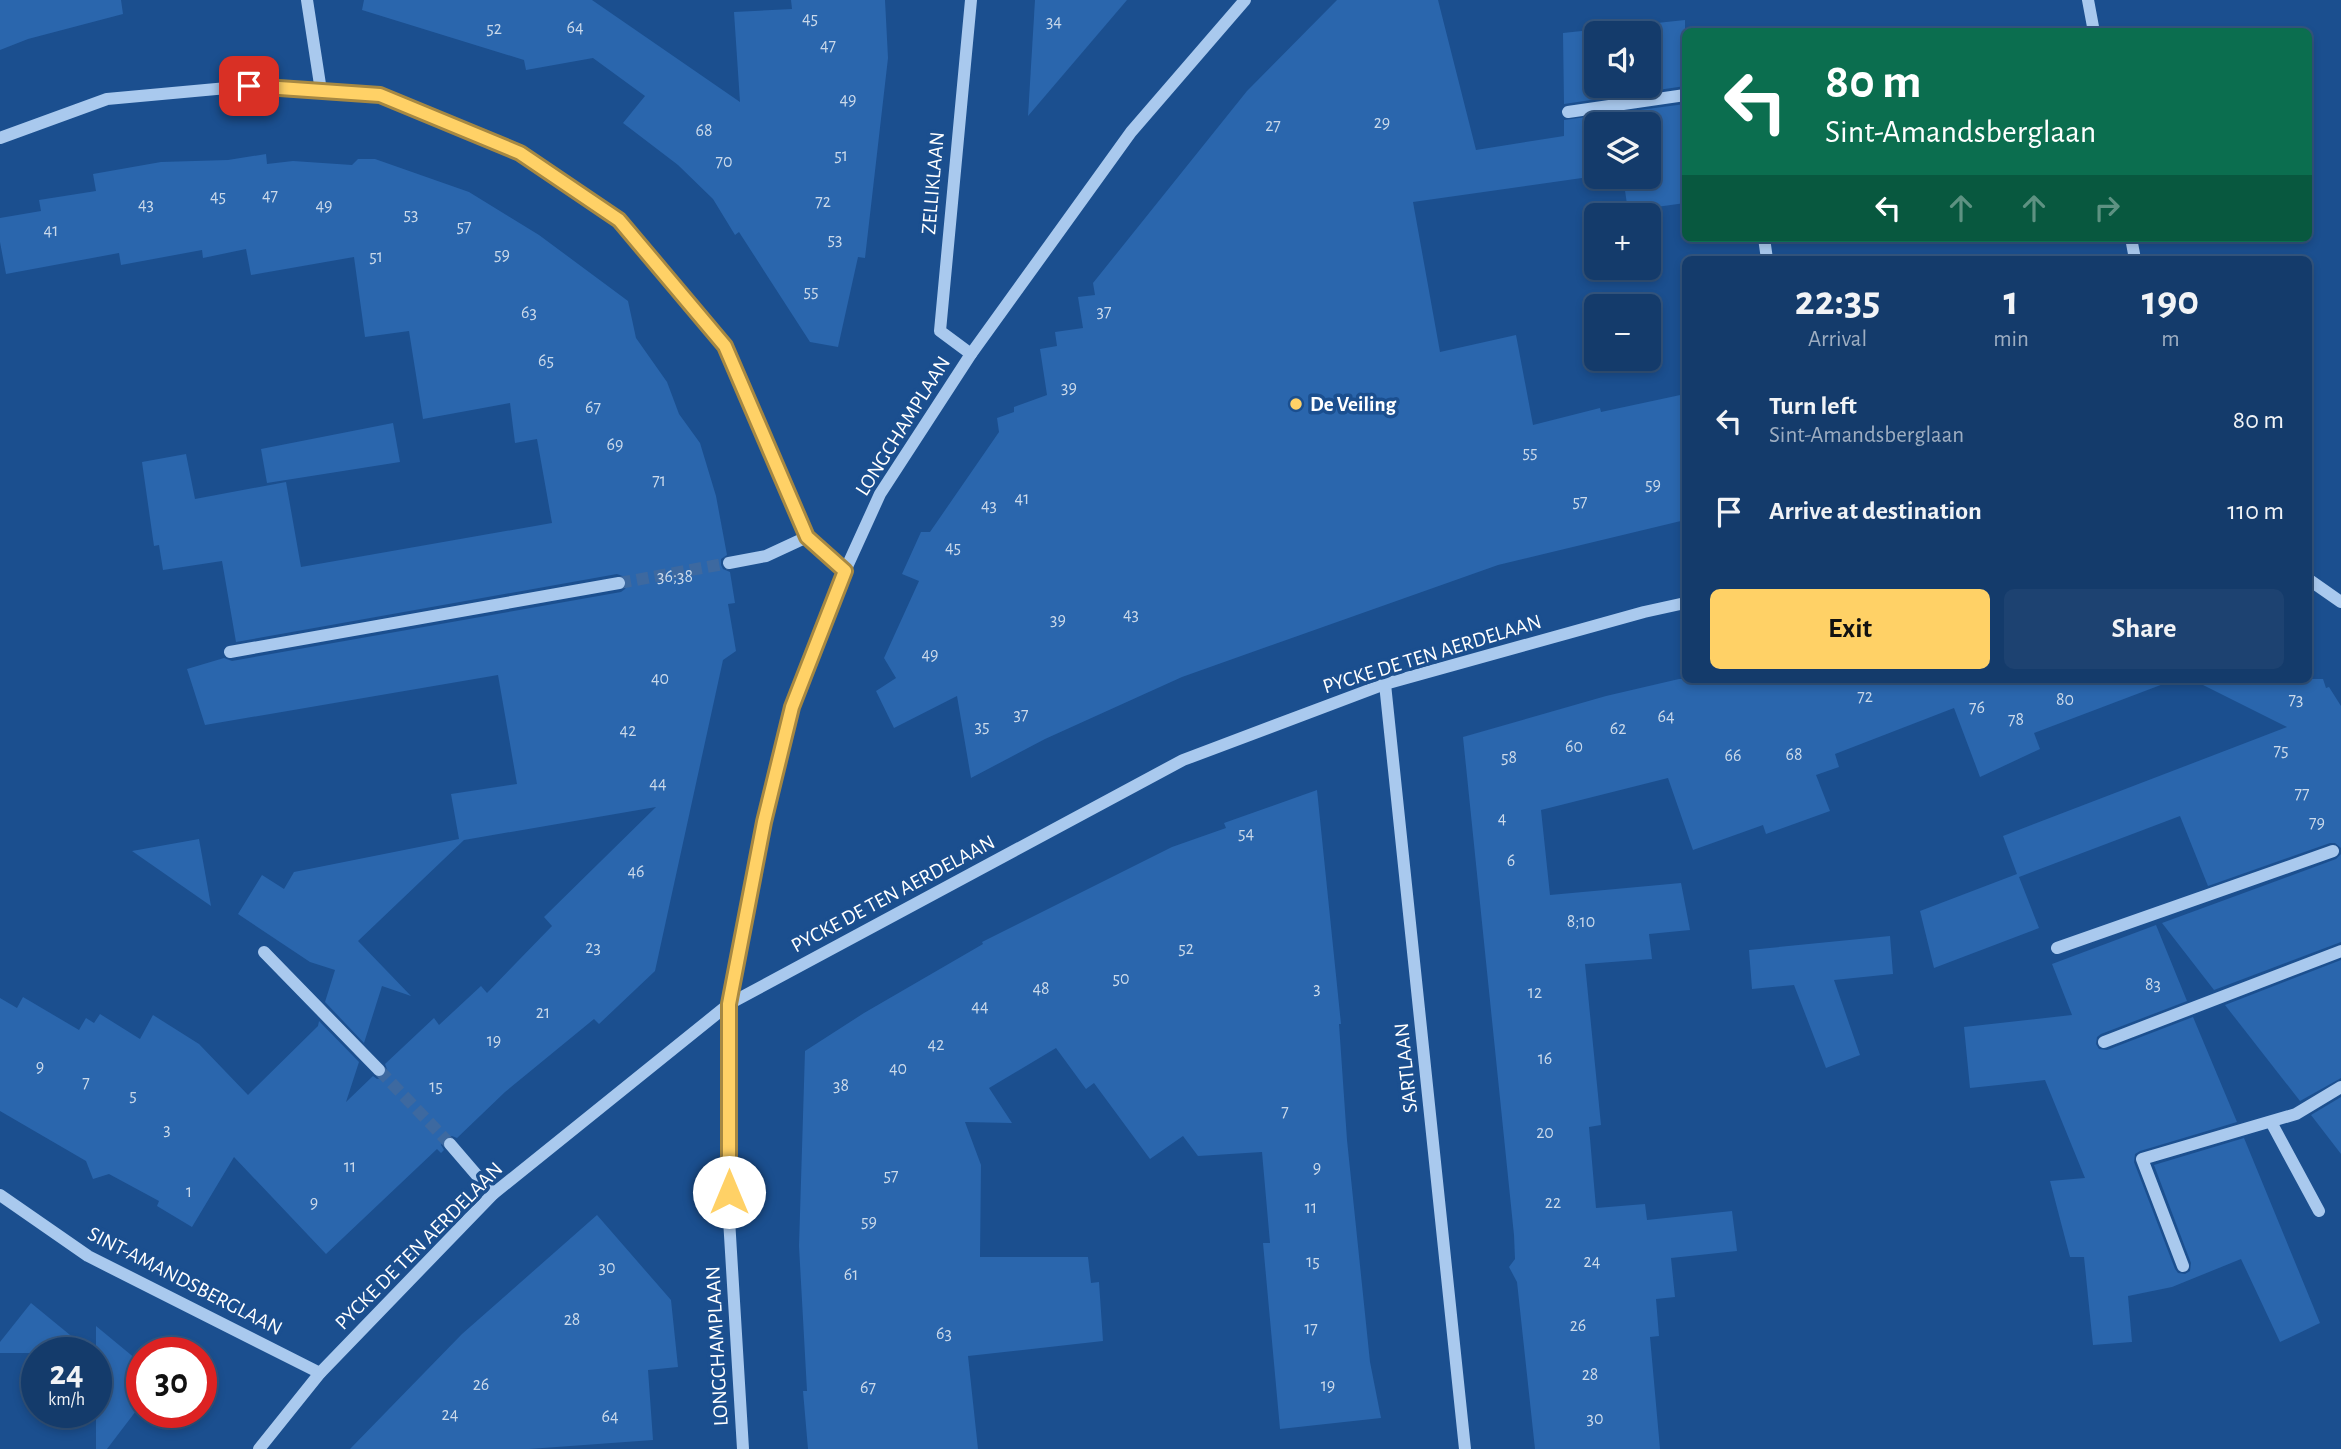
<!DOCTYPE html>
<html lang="en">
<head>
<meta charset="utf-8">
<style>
  :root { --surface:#143b6b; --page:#1d4271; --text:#f1f3f6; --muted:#9dadc1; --line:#33557e; --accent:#ffd166 }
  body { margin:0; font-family:"Alegreya Sans",sans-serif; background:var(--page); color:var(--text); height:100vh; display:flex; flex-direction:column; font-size:26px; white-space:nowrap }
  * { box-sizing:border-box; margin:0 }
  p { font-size:23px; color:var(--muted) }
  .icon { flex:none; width:38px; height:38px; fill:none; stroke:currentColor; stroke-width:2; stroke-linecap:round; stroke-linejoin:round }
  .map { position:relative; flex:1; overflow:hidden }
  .drawer { position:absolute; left:1682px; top:256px; width:630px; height:427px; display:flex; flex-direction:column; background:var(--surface); border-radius:10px; box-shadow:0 4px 10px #0003,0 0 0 2px var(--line) }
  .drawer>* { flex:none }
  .banner { position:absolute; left:1682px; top:28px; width:630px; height:214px; border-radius:10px; box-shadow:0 4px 10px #0003,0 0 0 2px var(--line); background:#0b6e4f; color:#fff; overflow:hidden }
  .controls { position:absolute; left:1584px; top:21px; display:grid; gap:14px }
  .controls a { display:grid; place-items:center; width:77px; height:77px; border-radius:10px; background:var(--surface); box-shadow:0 4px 10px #0003,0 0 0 2px var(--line); font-size:35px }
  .speed { position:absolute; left:21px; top:1337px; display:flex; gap:14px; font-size:35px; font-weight:700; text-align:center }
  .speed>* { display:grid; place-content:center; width:91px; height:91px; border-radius:50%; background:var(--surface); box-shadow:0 4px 10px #0003,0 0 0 2px var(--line); line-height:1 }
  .speed small { font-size:18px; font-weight:400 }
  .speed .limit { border:10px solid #d22; background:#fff; color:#111 }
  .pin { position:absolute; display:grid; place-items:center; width:60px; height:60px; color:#fff; margin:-30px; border-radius:14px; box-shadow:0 4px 10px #0006 }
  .me { position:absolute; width:77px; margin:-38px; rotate:0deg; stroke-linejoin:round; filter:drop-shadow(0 0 5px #0008) }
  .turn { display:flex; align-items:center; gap:24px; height:147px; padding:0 28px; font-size:32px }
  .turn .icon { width:91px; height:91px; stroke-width:2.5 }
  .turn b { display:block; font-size:49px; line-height:60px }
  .lanes { display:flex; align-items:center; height:66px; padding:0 28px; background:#0003; justify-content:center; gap:35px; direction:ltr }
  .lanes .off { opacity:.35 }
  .eta { display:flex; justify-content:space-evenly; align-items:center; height:119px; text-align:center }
  .eta b { font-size:42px; font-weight:700; line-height:49px }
  .primary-button { display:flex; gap:14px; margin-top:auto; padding:14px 28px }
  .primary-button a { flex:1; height:80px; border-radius:10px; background:var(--accent); color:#111; font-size:28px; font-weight:700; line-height:80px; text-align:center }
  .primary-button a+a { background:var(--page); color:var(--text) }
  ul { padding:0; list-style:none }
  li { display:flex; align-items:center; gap:21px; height:91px; padding:0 28px }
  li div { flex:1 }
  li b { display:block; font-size:26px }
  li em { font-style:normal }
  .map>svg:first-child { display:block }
  .building { fill:#2a66ad; fill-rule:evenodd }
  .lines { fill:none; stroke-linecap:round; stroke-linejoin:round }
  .minor-tunnel { stroke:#3d69a0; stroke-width:12; stroke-dasharray:12 6; stroke-linecap:butt }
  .minor { stroke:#a9c9ee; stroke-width:12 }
  .route-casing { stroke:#a68842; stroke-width:18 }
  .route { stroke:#ffd166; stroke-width:12 }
  .poi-dot { fill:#ffd166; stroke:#1b4f8f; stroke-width:2.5 }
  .labels { text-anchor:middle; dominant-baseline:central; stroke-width:7; stroke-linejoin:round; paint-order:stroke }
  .number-label { font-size:18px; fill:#cad9ea }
  .street-label { font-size:21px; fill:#fff; stroke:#1b4f8f }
  .poi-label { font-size:21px; font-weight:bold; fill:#fff; stroke:#1b4f8f; text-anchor:start }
</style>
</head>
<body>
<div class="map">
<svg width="2341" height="1449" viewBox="0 0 2341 1449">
  <rect width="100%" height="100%" fill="#1b4f8f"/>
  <g class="building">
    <path d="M0 0H121L123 14 28 39 0 50Z"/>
    <path d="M364 0H592L740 102 734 12 792 9 791 0H885L888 58 865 258 858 257 838 347 810 342 739 232 735 235 713 199 678 165 623 123 645 96 593 58 526 70 524 60 362 10Z"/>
    <path d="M1035 0H1127L1028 116Z"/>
    <path d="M1337 0H1438L1476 150 1564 136V120L1685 104V203L1628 211 1623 177H1648V124H1596V176L1413 202 1440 352 1516 335 1533 425 1600 408 1601 412 1685 394V520L1498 565 1182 677 1045 739 971 778 957 696 894 728 876 691 896 678 884 658 919 581 902 574 921 532H930L999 432 997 418 1014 412V407L1047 395 1040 349 1057 346 1055 332 1083 328 1078 297 1095 295 1093 283 1247 91Z"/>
    <path d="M1685 20V86L1564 104 1563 33ZM1596 33H1648V86H1596Z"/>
    <path d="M266 154 267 164 293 161 352 165 358 159H375L469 192 539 235 628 301 636 338 667 382 679 414 700 443 716 496 727 555 721 559V565L723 569 730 572 735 603 728 604 736 651 723 660 655 971 599 1024 594 1019 505 1092 457 1138 452 1136 445 1137 441 1145 444 1150 441 1153 437 1149 326 1254 234 1157 192 1227 157 1206 159 1201 109 1174 93 1179 86 1161 0 1111V998L17 1008 23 997 79 1030 86 1018 94 1023 100 1014 140 1039 153 1015 199 1044 248 1095 318 1026 319 1021 359 1062 346 1102 373 1076 377 1079 385 1077 388 1072 385 1064 434 1018 439 1025 481 986 487 993 552 926 544 917 656 807 464 840 358 941 411 996 382 986 364 1043 325 1002 335 970 310 962 238 914 262 875 284 889 294 872 459 839 451 794 517 784 498 675 205 725 187 669 224 658 232 661 621 592 625 589 628 582 625 577 617 574 236 642 222 561 163 570 159 545 154 546 142 462 186 454 195 499 286 482 301 567 552 523 537 439 515 443 510 403 423 419 409 331 365 337 354 257 251 275 246 249 203 258 202 250 121 265 119 253 6 274 0 242V218L41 211 39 200 96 191 93 174 161 162 228 160Z"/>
    <path d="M393 423 400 462 267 483 261 449Z"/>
    <path d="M1679 679H2166V683L2034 733 2040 749 1980 777 1954 708 1835 754 1839 767 1816 775 1830 811 1766 834 1763 825 1693 850 1668 778 1541 810 1550 895 1681 883 1690 930 1649 934 1652 959 1585 964 1601 1125 1589 1127 1596 1208 1645 1204 1647 1220 1732 1211 1737 1251 1671 1258 1675 1297 1656 1299 1659 1336 1650 1337 1660 1449H1535L1517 1282 1509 1267 1515 1259 1514 1235 1463 737 1606 696Z"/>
    <path d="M2191 679H2323L2326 688 2329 687 2341 706V848L2335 843H2330L2208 886 2180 816 2019 877 2039 928 1934 968 1920 911 2017 874 2003 836 2287 727Z"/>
    <path d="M1317 790 1341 1024H1339L1347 1140 1370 1362 1381 1418 1280 1429 1263 1243H1270L1262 1152 1198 1156 1183 1136 1150 1159 1094 1083 1086 1089 1056 1048 989 1088 1012 1123 965 1122 981 1165 980 1257H1088L1091 1283 1099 1282 1103 1341 968 1356 978 1449H808L803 1391H807L799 1246 805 1051 864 1013 983 944 982 942 1172 847 1226 828 1224 823Z"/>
    <path d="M199 839 211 906 132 851Z"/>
    <path d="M2341 854V942L2214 990 2162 923 2336 859Z"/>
    <path d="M2156 925 2187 1001 2101 1034 2097 1037 2096 1044 2099 1049 2107 1050 2193 1017 2237 1122 2140 1151 2135 1154 2134 1162 2175 1269 2178 1273 2185 1274 2190 1271 2191 1263 2154 1165 2244 1138 2320 1323 2280 1342 2241 1259 2172 1287 2128 1296 2132 1342 2093 1345 2084 1257H2070L2050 1181 2085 1178 2045 1080 1970 1088 1964 1027 2072 1015 2052 964Z"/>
    <path d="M1890 936 1893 974 1834 980 1860 1055 1826 1068 1794 985 1752 989 1749 950Z"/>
    <path d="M2341 960V1078L2300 1101 2225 1005Z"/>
    <path d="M2341 1097V1154L2311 1115Z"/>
    <path d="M597 1215 671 1300 678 1367 648 1370 653 1440 529 1449H350L462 1334Z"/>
    <path d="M31 1303 92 1353H0V1342Z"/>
    <path d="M96 1326 142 1364V1403L107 1449H96Z"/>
  </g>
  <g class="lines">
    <g class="minor-tunnel">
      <path d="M619 583 729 563"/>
      <path d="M379 1070 450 1144"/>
    </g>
    <g class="minor">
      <path d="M307 0 321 91"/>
      <path d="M2088 0 2094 32"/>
      <path d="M1568 112 1685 95"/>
      <path d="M0 138 107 99 249 86 380 95 520 153 619 220 725 346 807 537 845 571"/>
      <path d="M1764 238 1767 259"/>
      <path d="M2131 238 2135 259"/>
      <path d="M971 354 940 331 971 0"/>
      <path d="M729 563 766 556 807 537"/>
      <path d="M2308 579 2341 602"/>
      <path d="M230 652 619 583"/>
      <path d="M1385 684 1465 1449"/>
      <path d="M2057 948 2333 851"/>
      <path d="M264 952 379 1070"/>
      <path d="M2104 1042 2341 951"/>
      <path d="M2271 1122 2319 1211"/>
      <path d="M450 1144 493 1194"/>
      <path d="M0 1195 88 1256 320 1373"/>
      <path d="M2183 1266 2142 1159 2296 1114 2341 1087"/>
      <path d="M259 1449 320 1373 493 1194 729 1004 1183 760 1385 684 1644 612 1685 603"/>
      <path d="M743 1449 729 1219V1004L764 822 792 707 845 571 880 494 971 354 1131 132 1245 0"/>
    </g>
  </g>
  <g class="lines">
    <defs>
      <path id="route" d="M249 86 380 95 520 153 619 220 725 346 807 537 845 571 792 707 764 822 729 1004V1192"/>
    </defs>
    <use href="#route" class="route-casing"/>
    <use href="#route" class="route"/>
  </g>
  <circle class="poi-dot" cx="1296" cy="404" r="7"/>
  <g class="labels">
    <g class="number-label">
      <text x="810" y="19">45</text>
      <text x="1054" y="22">34</text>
      <text x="575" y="28">64</text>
      <text x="494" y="29">52</text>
      <text x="828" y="46">47</text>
      <text x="848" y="100">49</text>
      <text x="1382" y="123">29</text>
      <text x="1273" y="126">27</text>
      <text x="704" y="131">68</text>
      <text x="841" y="156">51</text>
      <text x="724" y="162">70</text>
      <text x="270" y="196">47</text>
      <text x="218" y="197">45</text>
      <text x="823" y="202">72</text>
      <text x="146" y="205">43</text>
      <text x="324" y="206">49</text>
      <text x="411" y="215">53</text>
      <text x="464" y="227">57</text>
      <text x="51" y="231">41</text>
      <text x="835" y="240">53</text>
      <text x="502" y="255">59</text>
      <text x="376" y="257">51</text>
      <text x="811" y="292">55</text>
      <text x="1104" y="312">37</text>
      <text x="529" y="313">63</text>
      <text x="546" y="361">65</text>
      <text x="1069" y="388">39</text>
      <text x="593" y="408">67</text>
      <text x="615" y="445">69</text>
      <text x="1530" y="453">55</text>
      <text x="659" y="481">71</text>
      <text x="1653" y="485">59</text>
      <text x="1022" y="499">41</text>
      <text x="1580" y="502">57</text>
      <text x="989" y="506">43</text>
      <text x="953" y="548">45</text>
      <text x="675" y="577">36;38</text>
      <text x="1131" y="615">43</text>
      <text x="1058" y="620">39</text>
      <text x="930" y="655">49</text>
      <text x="660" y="679">40</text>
      <text x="1865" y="697">72</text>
      <text x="2065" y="700">80</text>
      <text x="2296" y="700">73</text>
      <text x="1977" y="708">76</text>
      <text x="1021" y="715">37</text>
      <text x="1666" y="717">64</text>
      <text x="2016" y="720">78</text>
      <text x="982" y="727">35</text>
      <text x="1618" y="729">62</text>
      <text x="628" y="731">42</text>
      <text x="1574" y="747">60</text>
      <text x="2281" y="751">75</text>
      <text x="1794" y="755">68</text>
      <text x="1733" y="756">66</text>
      <text x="1509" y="758">58</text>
      <text x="658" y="784">44</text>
      <text x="2302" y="794">77</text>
      <text x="1502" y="819">4</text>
      <text x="2317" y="823">79</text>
      <text x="1246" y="834">54</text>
      <text x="1511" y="861">6</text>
      <text x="636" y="872">46</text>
      <text x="1581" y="922">8;10</text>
      <text x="593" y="948">23</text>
      <text x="1186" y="949">52</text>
      <text x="1121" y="979">50</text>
      <text x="2153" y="985">83</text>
      <text x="1041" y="989">48</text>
      <text x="1317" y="989">3</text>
      <text x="1535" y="993">12</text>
      <text x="980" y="1007">44</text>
      <text x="543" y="1013">21</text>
      <text x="494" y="1041">19</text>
      <text x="936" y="1045">42</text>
      <text x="1545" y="1059">16</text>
      <text x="40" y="1067">9</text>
      <text x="898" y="1069">40</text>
      <text x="86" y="1083">7</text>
      <text x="841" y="1086">38</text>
      <text x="436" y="1087">15</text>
      <text x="133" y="1096">5</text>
      <text x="1285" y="1112">7</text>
      <text x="167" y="1130">3</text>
      <text x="1545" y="1133">20</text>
      <text x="350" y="1167">11</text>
      <text x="1317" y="1168">9</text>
      <text x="891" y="1176">57</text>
      <text x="189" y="1192">1</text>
      <text x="314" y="1203">9</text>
      <text x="1553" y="1203">22</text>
      <text x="1311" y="1208">11</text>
      <text x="869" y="1222">59</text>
      <text x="1313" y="1262">15</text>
      <text x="1592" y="1262">24</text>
      <text x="607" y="1268">30</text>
      <text x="851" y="1275">61</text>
      <text x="572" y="1320">28</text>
      <text x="1578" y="1326">26</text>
      <text x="1311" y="1329">17</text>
      <text x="944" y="1334">63</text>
      <text x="1590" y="1375">28</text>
      <text x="481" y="1385">26</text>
      <text x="1328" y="1386">19</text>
      <text x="868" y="1388">67</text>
      <text x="450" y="1415">24</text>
      <text x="610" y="1417">64</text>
      <text x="1595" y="1419">30</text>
    </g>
    <g class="street-label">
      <text transform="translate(933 183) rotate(-85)">ZELLIKLAAN</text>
      <text transform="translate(903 426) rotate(-58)">LONGCHAMPLAAN</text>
      <text transform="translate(1432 654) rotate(-17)">PYCKE DE TEN AERDELAAN</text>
      <text transform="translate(893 894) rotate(-28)">PYCKE DE TEN AERDELAAN</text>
      <text transform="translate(1406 1068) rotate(-96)">SARTLAAN</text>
      <text transform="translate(419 1246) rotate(-45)">PYCKE DE TEN AERDELAAN</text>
      <text transform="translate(185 1281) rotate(27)">SINT-AMANDSBERGLAAN</text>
      <text transform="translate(717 1346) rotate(-93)">LONGCHAMPLAAN</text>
    </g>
    <g class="poi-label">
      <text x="1310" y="404">De Veiling</text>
    </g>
  </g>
</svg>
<div class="controls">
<a><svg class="icon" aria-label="sound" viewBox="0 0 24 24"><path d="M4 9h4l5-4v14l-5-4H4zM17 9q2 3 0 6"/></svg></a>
<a><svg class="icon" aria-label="layers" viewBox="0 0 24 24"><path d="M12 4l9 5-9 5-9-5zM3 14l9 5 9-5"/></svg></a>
<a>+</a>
<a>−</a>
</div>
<div class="speed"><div>24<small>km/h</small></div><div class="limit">30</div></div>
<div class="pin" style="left:249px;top:86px;background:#d93025"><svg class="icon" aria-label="arrive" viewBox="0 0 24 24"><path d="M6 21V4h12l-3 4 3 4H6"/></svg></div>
<svg class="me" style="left:729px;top:1192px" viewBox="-20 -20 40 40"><circle r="19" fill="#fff"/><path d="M0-13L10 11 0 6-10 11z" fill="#ffd166"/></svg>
<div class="banner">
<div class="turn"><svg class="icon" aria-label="left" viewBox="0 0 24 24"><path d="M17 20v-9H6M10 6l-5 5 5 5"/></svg><div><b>80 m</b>Sint-Amandsberglaan</div></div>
<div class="lanes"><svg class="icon" aria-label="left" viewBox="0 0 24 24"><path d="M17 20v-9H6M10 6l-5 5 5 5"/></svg><svg class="icon off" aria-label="ahead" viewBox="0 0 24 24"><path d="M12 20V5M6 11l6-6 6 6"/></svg><svg class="icon off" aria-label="ahead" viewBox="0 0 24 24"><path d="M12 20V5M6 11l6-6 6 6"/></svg><svg class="icon off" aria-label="right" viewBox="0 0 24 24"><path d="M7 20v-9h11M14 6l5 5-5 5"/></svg></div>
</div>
<section class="drawer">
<div class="eta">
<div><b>22:35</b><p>Arrival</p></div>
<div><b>1</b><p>min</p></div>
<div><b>190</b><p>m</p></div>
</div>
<ul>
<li><svg class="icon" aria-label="left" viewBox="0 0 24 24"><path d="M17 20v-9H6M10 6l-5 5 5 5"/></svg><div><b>Turn left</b><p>Sint-Amandsberglaan</p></div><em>80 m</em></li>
<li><svg class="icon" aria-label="arrive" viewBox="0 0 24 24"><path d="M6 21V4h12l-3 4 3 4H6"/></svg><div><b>Arrive at destination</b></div><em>110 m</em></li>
</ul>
<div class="primary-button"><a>Exit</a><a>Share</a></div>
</section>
</div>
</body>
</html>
